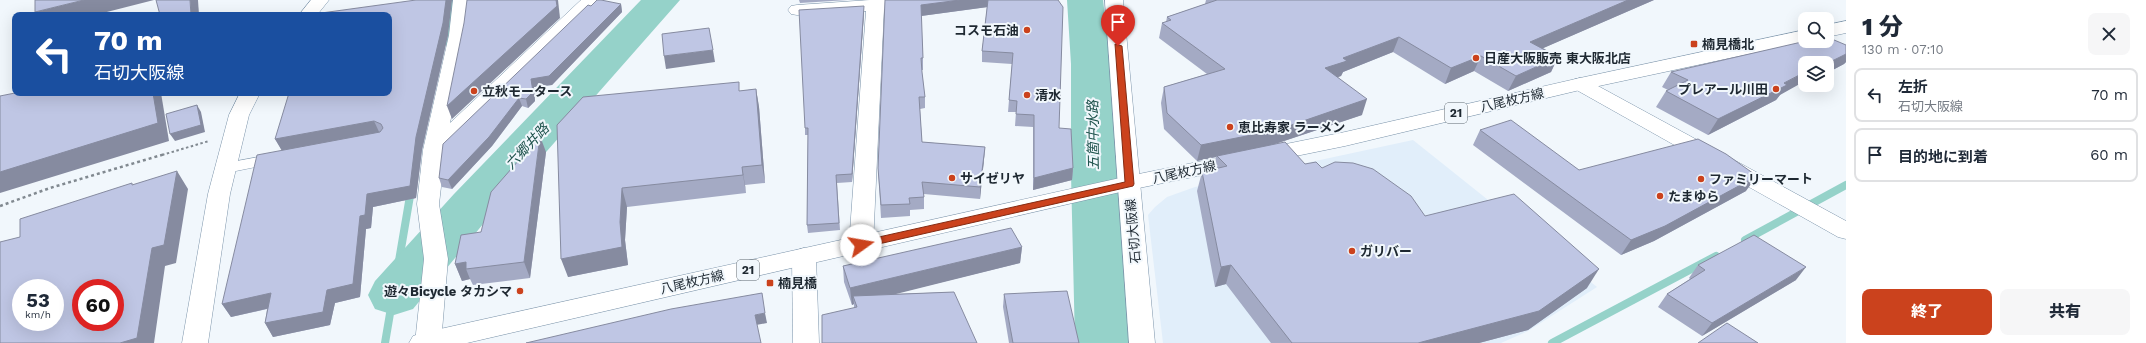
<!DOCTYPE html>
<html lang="ja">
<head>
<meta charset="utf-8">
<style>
  :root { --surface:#fff; --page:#f6f6f7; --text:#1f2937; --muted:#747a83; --line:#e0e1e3; --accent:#cb421d }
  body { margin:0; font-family:"Work Sans","Noto Sans JP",sans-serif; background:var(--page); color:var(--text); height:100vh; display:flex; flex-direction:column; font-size:15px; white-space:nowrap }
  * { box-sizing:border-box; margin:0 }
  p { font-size:13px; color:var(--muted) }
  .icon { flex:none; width:22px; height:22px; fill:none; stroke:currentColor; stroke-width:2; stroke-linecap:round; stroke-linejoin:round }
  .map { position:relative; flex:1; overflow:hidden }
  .sheet { display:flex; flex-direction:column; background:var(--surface); width:300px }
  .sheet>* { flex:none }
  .guide { position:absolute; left:12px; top:12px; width:380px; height:84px; border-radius:8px; box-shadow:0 4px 16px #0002; background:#1a4fa0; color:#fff; overflow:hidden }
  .tools { position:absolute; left:1798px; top:12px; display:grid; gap:8px }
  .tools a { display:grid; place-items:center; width:36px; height:36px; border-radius:8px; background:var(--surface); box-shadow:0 4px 16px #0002; font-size:20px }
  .speed { position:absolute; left:12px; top:279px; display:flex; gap:8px; font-size:20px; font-weight:700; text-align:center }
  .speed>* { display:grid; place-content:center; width:52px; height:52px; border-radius:50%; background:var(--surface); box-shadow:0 4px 16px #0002; line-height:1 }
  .speed small { font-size:10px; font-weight:400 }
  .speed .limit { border:6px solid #d22; background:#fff; color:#111 }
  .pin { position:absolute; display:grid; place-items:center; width:34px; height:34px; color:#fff; margin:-41px -17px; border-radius:50% 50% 50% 0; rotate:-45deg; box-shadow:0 0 4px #0007 }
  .pin .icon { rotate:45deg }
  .me { position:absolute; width:44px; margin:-22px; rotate:77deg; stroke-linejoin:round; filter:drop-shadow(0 0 3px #0008) }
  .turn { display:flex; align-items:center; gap:14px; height:84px; padding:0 16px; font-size:18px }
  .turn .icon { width:52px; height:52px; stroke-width:2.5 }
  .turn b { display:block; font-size:28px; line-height:34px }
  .round { display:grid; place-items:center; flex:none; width:42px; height:42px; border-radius:8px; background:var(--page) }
  .summary { display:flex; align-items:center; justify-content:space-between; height:68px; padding:0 16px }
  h1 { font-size:24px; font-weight:800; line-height:30px }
  .primary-button { display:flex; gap:8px; margin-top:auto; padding:8px 16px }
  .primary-button a { flex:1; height:46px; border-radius:8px; background:var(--accent); color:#fff; font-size:16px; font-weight:800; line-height:46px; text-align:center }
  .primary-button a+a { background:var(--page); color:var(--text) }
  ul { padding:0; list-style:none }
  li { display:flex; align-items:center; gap:12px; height:54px; margin:0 8px 6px; padding:0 8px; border:2px solid var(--line); border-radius:8px }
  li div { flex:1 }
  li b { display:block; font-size:15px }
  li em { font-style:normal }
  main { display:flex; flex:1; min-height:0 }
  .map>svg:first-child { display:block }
  .built { fill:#e1eefa }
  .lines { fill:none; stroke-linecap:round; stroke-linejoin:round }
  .stream-far1 { stroke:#95d2c9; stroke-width:7 }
  .stream { stroke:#95d2c9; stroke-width:8 }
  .river { fill:#95d2c9; fill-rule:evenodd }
  .lane-casing { stroke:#7c94aa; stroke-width:1 }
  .street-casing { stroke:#7c94aa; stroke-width:1 }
  .secondary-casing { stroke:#7c94aa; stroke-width:1 }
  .primary-casing { stroke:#7c94aa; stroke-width:1 }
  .path-far1 { stroke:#818990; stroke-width:2; stroke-dasharray:2.5 2.5; stroke-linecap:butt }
  .path { stroke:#818990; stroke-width:2.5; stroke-dasharray:3 3; stroke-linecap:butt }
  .lane { fill:#fff; fill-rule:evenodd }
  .street { fill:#fff; fill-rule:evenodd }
  .secondary { fill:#fff; fill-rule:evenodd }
  .primary { fill:#fff; fill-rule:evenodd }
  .wall { fill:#a4aac4 }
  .shaded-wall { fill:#868ba0 }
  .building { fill:#bfc6e4; stroke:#868ba0; fill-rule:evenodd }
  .route { fill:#cb421d; stroke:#842b13 }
  .poi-dot { fill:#cb421d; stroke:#f1f7fc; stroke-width:1.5 }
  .labels { text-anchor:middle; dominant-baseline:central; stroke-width:4; stroke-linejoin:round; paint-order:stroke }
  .shield { fill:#f1f7fc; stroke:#5d666e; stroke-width:1 }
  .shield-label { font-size:12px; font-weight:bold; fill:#1e2831 }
  .poi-label { font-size:13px; font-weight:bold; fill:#1e2831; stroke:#f1f7fc; text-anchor:start }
  .street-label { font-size:13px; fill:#1e2831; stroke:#f1f7fc }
  .water-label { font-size:14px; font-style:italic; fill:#20544e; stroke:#f1f7fc }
</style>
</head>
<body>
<main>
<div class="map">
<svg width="1846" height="343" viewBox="0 0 1846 343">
  <rect width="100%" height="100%" fill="#f1f7fc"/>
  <path class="built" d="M1413 140 1597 287 1528 331 1501 343H1163L1148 215 1155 207 1167 197 1195 187Z"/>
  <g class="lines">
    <path class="stream-far1" d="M446 42 452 16V0"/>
    <g class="stream">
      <path d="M1745 240 1846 185"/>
      <path d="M385 343 411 190"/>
      <path d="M1552 343 1716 256"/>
    </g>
    <g class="river">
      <path d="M641 0H680L488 218 413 309 394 315 375 309 368 295 375 281 454 194Z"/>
      <path d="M1067 0H1103L1111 64 1117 174 1131 343H1075L1071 174V64Z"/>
    </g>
    <defs>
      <path id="lane" d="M275 154 280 156 282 159 280 162 226 173 221 171 219 168 221 165 226 163Z"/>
      <g id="street">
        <path d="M453 0H471L467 35 450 123 581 0H600L445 152 439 204 448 259 441 343H415L424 259 417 204 423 150 449 35Z"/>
        <path d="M870 0H922L919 4 884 9 873 245 869 251 861 253 853 251 849 245 866 11 797 15 791 14 788 10 791 6 797 5Z"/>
        <path d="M1580 78 1587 80 1846 221V239L1838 237 1573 88 1570 84 1573 80Z"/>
        <path d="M804 248 813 251 816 257 819 343H793L792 257 795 251Z"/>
      </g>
      <g id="secondary">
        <path d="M311 0H329L317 15H299Z"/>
        <path d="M1105 0H1123L1155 343H1129Z"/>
        <path d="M240 93H260L249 115 230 194 208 343H182L208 194 229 115Z"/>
      </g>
      <g id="primary">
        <path d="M1846 21V33L1827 37V25Z"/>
        <path d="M1805 30V41H1807L1805 42 1580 90 1345 146 1129 190 467 343H409L413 336 422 333 1129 176 1345 132 1580 78Z"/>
      </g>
    </defs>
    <use href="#lane" class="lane-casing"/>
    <use href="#street" class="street-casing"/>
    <use href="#secondary" class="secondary-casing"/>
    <use href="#primary" class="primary-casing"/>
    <path class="path-far1" d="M162 155 209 141"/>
    <path class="path" d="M0 206 50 188 165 154"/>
    <use href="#lane" class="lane"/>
    <use href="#street" class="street"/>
    <use href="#secondary" class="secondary"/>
    <use href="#primary" class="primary"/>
  </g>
  <g class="wall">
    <path d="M799 0H848L800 3Z"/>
    <path d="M885 0H1058L1059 128 1073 168 1072 180 1033 190V127L1015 126 1016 112H1008L1012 64 982 62V51L987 7 921 16 923 58V70H921L925 97V108L920 109 922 142 985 147 984 159 980 199 924 194V209L910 210V216L881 218 878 168Z"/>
    <path d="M1206 0H1654L1543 48 1558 57 1551 72 1508 91 1474 71 1445 84 1393 52 1343 72 1341 76 1338 77 1362 115 1275 144 1305 164 1322 168 1425 216 1587 288 1528 330 1479 343H1271L1226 284 1215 287 1197 191 1202 172 1213 169 1216 157 1197 161 1164 129 1161 103 1164 87 1207 74 1159 38 1162 23 1166 22 1167 17 1205 4Z"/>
    <path d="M621 4 622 12 552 85 534 87 535 101 528 108 522 106 492 146 452 189 442 187 439 178 591 6Z"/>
    <path d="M864 13 852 182 837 183 840 230 808 233 807 225 808 135H805V128Z"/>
    <path d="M448 35 422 150 416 198 373 207 371 228 366 229 360 297 335 303 330 325 273 337 265 323 267 309 231 317 222 304 282 150 275 139Z"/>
    <path d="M1846 45V62L1844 64 1827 73V63H1805L1776 100 1708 135 1656 107 1666 91 1668 90 1662 87 1671 72Z"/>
    <path d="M756 89 759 107 765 183 745 185 746 193 627 207 625 240 628 265 568 277 557 125 740 91Z"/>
    <path d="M1480 130 1579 170 1746 191 1654 241 1621 255 1473 145Z"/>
    <path d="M546 152 530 278 473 285 470 279 462 281 455 264Z"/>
    <path d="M1022 247 1020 263 893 294 954 292 854 308V304L852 305 844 282 843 266Z"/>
    <path d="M1698 265 1796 280 1702 336 1658 307 1667 294 1690 279 1689 278Z"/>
    <path d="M1004 294 1079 343H1009L1003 307Z"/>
  </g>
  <g class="shaded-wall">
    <path d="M84 0H154L95 15H37L35 12Z"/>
    <path d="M190 0H198L199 15H191Z"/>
    <path d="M446 0H452L448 35 422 150 416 198 373 207 371 228 366 229 360 297 335 303 330 325 273 337 265 323 327 290 360 216 367 194 416 137Z"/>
    <path d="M556 0H558L560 18 452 119 447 106Z"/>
    <path d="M960 0H988V7L921 16V5Z"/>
    <path d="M1628 0H1654L1523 57 1530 42Z"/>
    <path d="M621 4 622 12 552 85 534 87 535 101 528 108 526 99 531 79Z"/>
    <path d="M864 6V13L852 182V174Z"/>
    <path d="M1399 37 1393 52 1343 72 1341 76 1320 83 1325 68 1343 58Z"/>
    <path d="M713 50 715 62 666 69 664 56Z"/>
    <path d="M1846 54V62L1844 64 1827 73V64L1828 63Z"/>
    <path d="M1481 56 1474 71 1445 84 1451 68Z"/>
    <path d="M1558 57 1551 72 1508 91 1516 76Z"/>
    <path d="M1805 72V81L1780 95 1776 100 1708 135 1718 119Z"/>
    <path d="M756 89 759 107 765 183 762 165Z"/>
    <path d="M153 93H161L169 141 0 193V172Z"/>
    <path d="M519 98 522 106 492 146 452 189 448 180Z"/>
    <path d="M1367 99 1362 115 1272 145 1217 156 1216 157 1197 161 1201 145Z"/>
    <path d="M197 105 201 112 205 132 175 141 170 134Z"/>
    <path d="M374 121 380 134 282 151 275 139Z"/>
    <path d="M540 136 546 152 530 278 524 262Z"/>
    <path d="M985 147 984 159 980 199V187Z"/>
    <path d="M742 167 745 185 746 193 743 175Z"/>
    <path d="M1073 168 1072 180 1033 190 1034 178Z"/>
    <path d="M177 171 188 189 176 263 165 266 154 343H120L152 248Z"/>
    <path d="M1757 176 1746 191 1654 241 1621 255 1631 240Z"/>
    <path d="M622 188 627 207 625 240 628 265 568 277 561 259 620 222Z"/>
    <path d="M1022 247 1020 263 856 304 853 296 854 304 852 305 850 288Z"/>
    <path d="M466 262V269L470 279 462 281 455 264Z"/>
    <path d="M1231 265 1226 284 1215 287 1221 267Z"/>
    <path d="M1806 267 1796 280 1702 336 1712 323Z"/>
    <path d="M1599 269 1587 288 1528 330 1479 343H1418Z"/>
    <path d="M271 293 279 306 231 317 222 304Z"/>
    <path d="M765 313 767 323 756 325 755 315Z"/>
  </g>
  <g class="building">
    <path d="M35 0H84L35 12Z"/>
    <path d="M156 0H190L191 15H160Z"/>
    <path d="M416 0H446L443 23 416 137 410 186 367 194 365 215 360 216 353 284 327 290 323 312 265 323 271 293 222 304 257 155 380 132 383 128 381 124 374 121 275 139 289 93H389V15H314V14Z"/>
    <path d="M467 0H556L557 6 447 106 464 23Z"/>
    <path d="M597 0H601L621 4 549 76 531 79 533 92 526 99 519 98 489 137 448 180 439 178 443 144 588 5 591 6Z"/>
    <path d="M885 0H960L921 5 923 58H921L922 72 925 97H919L922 142 985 147 980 187 922 182 924 197 909 198 910 204 881 205 878 168Z"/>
    <path d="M988 0H1058L1063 7 1059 128 1071 129 1073 168 1034 178V115L1016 114 1017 101 1009 100 1013 53 982 51Z"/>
    <path d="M1217 0H1628L1530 42 1558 57 1516 76 1481 56 1451 68 1399 37 1343 58 1347 61 1325 68 1367 99 1277 130 1201 145 1167 113 1164 87 1225 69 1162 23 1171 20 1167 17Z"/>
    <path d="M864 6 852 174 836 175 839 223 807 225 808 128H805L799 10Z"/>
    <path d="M709 28 713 50 664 56 662 34Z"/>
    <path d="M1827 37 1846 45V54L1828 63 1824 61 1821 63H1805V72L1784 83 1787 85 1718 119 1666 91 1688 80 1671 72 1806 41H1827Z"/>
    <path d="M739 82V91L756 89 762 165 742 167 743 175 622 188 620 222 622 247 561 259 557 125 583 97Z"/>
    <path d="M15 93H153L158 123 0 172V96Z"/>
    <path d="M197 105 201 125 170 134 166 114Z"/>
    <path d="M1511 120 1579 170 1698 139 1726 154 1757 176 1665 226 1631 240 1480 130Z"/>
    <path d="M540 136 524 262 466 269V262L455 264 461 235 481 232 491 192Z"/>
    <path d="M1285 142 1305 164 1316 162 1322 168 1335 162 1353 163 1373 169 1411 196 1425 216 1514 194 1599 269 1539 311 1418 343H1292L1231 265 1221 267 1202 172 1227 166 1217 156Z"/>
    <path d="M177 171 164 245 152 248 137 338 120 343H0V242L20 237V219L132 183V185ZM21 288H55V322H21ZM81 288H115V322H81Z"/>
    <path d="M1011 228 1022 247 850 288 843 266Z"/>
    <path d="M1754 235 1806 267 1712 323 1667 294 1705 270 1698 265Z"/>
    <path d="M1067 291 1079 343H1013L1004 294Z"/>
    <path d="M954 292 977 343H822V315L857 307 853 296Z"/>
    <path d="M762 293 765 313 755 315 761 343H526L671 309Z"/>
    <path d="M1727 323 1758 343H1698Z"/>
  </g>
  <path class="route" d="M1115 44 1122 46 1134 184 1133 186 861 248 857 247V242L861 241 1125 182Z"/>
  <g class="poi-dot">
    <circle cx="1027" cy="30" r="4"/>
    <rect x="1690" y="40" width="8" height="8" rx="2"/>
    <circle cx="1476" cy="58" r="4"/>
    <circle cx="1776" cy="89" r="4"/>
    <circle cx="474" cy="91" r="4"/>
    <circle cx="1027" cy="95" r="4"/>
    <circle cx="1230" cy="127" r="4"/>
    <circle cx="952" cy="178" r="4"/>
    <circle cx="1701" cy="179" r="4"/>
    <circle cx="1660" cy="196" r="4"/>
    <circle cx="1352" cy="251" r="4"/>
    <rect x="766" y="279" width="8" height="8" rx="2"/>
    <circle cx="520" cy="291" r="4"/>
  </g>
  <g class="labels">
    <g class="shield">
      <rect x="1445" y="103" width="22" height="20" rx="3"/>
      <rect x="737" y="260" width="22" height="20" rx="3"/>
    </g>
    <g class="shield-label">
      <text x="1456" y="113">21</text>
      <text x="748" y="270">21</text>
    </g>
    <g class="poi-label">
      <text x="1019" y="30" text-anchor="end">コスモ石油</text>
      <text x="1702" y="44">楠見橋北</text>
      <text x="1484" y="58">日産大阪販売 東大阪北店</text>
      <text x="1768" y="89" text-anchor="end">プレアール川田</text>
      <text x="482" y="91">立秋モータース</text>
      <text x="1035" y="95">清水</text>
      <text x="1238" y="127">恵比寿家 ラーメン</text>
      <text x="960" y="178">サイゼリヤ</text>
      <text x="1709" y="179">ファミリーマート</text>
      <text x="1668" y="196">たまゆら</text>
      <text x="1360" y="251">ガリバー</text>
      <text x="778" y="283">楠見橋</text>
      <text x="512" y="291" text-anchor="end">遊々Bicycle タカシマ</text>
    </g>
    <g class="street-label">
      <text transform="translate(1512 100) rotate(-13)">八尾枚方線</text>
      <text transform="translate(1184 172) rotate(-12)">八尾枚方線</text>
      <text transform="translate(1133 231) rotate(-95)">石切大阪線</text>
      <text transform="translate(692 282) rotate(-13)">八尾枚方線</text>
    </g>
    <g class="water-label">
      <text transform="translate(1093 135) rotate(-91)">五箇中水路</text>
      <text transform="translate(527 146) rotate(-47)">六郷井路</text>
    </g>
  </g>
</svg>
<div class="tools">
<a><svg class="icon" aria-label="search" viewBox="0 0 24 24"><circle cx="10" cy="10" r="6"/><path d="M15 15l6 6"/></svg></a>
<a><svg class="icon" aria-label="layers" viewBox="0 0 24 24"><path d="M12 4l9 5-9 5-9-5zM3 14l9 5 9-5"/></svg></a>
</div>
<div class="speed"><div>53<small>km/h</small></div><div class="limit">60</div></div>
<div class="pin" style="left:1118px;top:46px;background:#d93025"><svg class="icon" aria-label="arrive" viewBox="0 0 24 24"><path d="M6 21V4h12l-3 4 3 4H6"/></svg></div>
<svg class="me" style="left:861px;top:245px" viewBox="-20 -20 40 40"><circle r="19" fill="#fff"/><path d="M0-13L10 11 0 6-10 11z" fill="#cb421d"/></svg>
<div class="guide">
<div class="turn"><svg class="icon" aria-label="left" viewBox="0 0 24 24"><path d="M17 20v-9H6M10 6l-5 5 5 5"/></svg><div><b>70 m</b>石切大阪線</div></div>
</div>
</div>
<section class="sheet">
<div class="summary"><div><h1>1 分</h1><p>130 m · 07:10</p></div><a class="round"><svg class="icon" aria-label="close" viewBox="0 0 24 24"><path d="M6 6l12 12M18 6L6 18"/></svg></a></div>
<ul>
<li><svg class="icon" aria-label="left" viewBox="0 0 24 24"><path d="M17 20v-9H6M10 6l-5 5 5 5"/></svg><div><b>左折</b><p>石切大阪線</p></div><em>70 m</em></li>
<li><svg class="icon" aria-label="arrive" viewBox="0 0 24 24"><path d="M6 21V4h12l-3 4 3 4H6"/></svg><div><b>目的地に到着</b></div><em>60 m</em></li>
</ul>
<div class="primary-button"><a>終了</a><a>共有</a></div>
</section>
</main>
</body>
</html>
